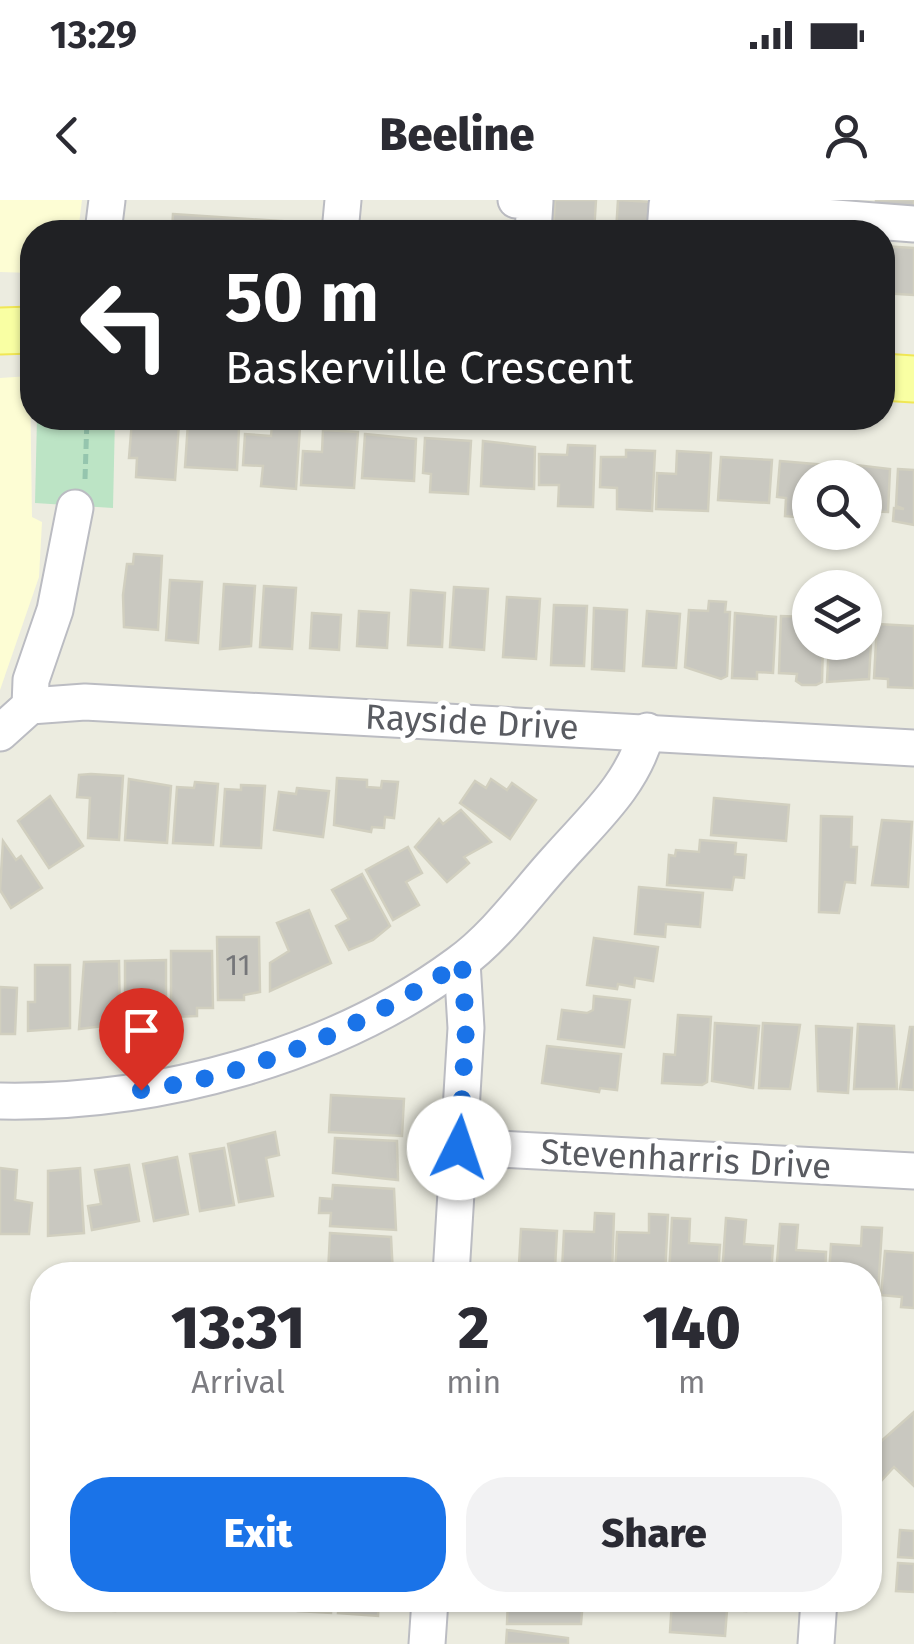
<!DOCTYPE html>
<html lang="en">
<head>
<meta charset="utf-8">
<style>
  :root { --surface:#fff; --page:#f2f2f3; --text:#2b2b33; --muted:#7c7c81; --accent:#1a73e8 }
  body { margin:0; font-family:"Fira Sans",sans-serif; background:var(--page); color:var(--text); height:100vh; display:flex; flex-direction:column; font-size:38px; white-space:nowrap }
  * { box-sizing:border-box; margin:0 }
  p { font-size:32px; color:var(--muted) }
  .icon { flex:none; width:55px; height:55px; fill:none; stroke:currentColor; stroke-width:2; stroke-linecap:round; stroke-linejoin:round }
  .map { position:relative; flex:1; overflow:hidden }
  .panel { position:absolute; left:30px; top:1062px; width:852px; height:350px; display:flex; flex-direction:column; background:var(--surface); border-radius:40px; box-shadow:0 2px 8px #0004 }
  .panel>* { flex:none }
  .top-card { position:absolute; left:20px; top:20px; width:875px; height:210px; border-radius:40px; box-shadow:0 2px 8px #0004; background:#202124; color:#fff; overflow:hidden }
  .controls { position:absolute; left:792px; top:260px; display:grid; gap:20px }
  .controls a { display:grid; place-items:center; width:90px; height:90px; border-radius:50%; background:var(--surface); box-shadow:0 2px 8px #0004; font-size:50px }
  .pin { position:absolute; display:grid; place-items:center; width:85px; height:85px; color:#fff; margin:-102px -42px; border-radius:50% 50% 50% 0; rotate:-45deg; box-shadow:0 0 10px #0007 }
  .pin .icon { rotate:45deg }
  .me { position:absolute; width:110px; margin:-55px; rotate:4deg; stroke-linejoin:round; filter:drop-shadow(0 0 8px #0008) }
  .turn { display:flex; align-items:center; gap:35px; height:210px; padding:0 40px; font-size:45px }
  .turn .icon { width:130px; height:130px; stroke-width:2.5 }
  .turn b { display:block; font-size:70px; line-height:85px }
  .eta { display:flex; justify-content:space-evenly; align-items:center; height:170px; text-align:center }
  .eta b { font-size:60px; font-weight:800; line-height:70px }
  .primary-button { display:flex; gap:20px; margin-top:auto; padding:20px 40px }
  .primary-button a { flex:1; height:115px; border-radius:40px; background:var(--accent); color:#fff; font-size:40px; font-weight:800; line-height:115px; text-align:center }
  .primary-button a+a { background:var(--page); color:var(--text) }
  .status { display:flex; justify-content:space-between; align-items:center; height:70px; padding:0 50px; background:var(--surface); direction:ltr }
  .status svg { height:28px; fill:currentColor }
  header { display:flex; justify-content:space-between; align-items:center; height:130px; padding:0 40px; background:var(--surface); font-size:45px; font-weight:800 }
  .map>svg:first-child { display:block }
  .commercial { fill:#fdfdd4 }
  .park { fill:#bce4c5 }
  .building { fill:#c9c8c0; stroke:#d1cfbf; stroke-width:2.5 }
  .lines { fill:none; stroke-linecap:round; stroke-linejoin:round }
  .minor-casing { stroke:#bbbcc2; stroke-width:39 }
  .major-casing { stroke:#f1e755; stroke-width:49 }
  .path { stroke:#95c5ae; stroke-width:5; stroke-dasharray:10 5; stroke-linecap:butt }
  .minor { stroke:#fff; stroke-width:35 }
  .major { stroke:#f9ffa3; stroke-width:45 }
  .route { stroke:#1a73e8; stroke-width:18; stroke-dasharray:0 32.4 }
  .labels { text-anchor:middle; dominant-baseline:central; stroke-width:10; stroke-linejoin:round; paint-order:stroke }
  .number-label { font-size:30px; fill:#757679 }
  .street-label { font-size:35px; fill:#595b61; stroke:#fff }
</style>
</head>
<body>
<div class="status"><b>13:29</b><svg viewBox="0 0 49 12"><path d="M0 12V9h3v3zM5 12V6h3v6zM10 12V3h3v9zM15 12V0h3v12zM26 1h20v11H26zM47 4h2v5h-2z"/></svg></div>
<header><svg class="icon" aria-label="back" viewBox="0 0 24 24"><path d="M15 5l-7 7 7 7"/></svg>Beeline<svg class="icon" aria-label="person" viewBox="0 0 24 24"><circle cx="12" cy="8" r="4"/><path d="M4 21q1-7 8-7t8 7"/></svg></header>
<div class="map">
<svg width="914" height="1444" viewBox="0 0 914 1444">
  <rect width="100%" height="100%" fill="#ecece0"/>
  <g class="commercial">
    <path d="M0 0H82L78 32H32V73L0 72Z"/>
    <path d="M30 176 32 317 42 322 39 377 0 490V178Z"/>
  </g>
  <path class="park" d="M37 218H115L113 308 35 303Z"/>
  <g class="building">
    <path d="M555 0H596L594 32H553Z"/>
    <path d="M618 0 652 2 650 32H616Z"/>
    <path d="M876 0H914V9L876 7Z"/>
    <path d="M173 14 325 24V32H172Z"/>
    <path d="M352 23 429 27V32H352Z"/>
    <path d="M439 28 516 32H439Z"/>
    <path d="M882 46 914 48V95L882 93Z"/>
    <path d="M132 221 179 224 175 280 136 277 137 258H129Z"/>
    <path d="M216 221 239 228 237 270 185 267 188 223 215 226Z"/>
    <path d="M272 225 300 227 296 289 261 286 263 266 243 265 245 234 271 236Z"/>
    <path d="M323 230 358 232 354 288 301 285 303 251 322 252Z"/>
    <path d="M365 234 416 239 414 281 362 278Z"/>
    <path d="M425 238 471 241 468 294 430 292 431 274 423 273Z"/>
    <path d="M483 241 535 247 534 289 481 286Z"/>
    <path d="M568 245 595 246 593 307 558 306 559 285H539V254L567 255Z"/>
    <path d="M626 250 655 251 652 311 617 309V288L600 287 601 257H626Z"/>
    <path d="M677 251 711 253 708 311 656 309 657 273 676 274Z"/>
    <path d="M721 257 772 260 769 303 718 300Z"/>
    <path d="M780 261 826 265 825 278H810V318L785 316 786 298 777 297Z"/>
    <path d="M839 263 890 269 888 312 865 311V278H838Z"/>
    <path d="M898 269 914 270V325L893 321 894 308 904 309 896 306Z"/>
    <path d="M134 354 162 356 158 430 124 427 123 395 127 364H133Z"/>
    <path d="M170 380 202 382 198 443 166 440Z"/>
    <path d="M224 384 255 386 251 446 220 449Z"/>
    <path d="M264 386 296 388 292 449 260 447Z"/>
    <path d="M454 387 488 389 484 450 450 447Z"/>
    <path d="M411 390 445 393 442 447 408 445Z"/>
    <path d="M507 397 540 399 536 459 503 457Z"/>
    <path d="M709 401 726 402 725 412H730L727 476 721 479 685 467 689 410 708 411Z"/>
    <path d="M554 405 587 406 584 466 551 465Z"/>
    <path d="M807 405 810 442H823L822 482 816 485H802L796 481 797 474 779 473 781 416 807 417Z"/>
    <path d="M594 408 627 410 624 471 592 469Z"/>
    <path d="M359 411 389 413 387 448 357 446Z"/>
    <path d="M647 411 680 414 676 468 643 466Z"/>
    <path d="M312 413 341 415 339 450 310 448Z"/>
    <path d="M735 413 776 417 773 473 757 472V479L732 478Z"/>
    <path d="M865 423H872L869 479 827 482 829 442H865Z"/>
    <path d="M877 424 914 426V488L888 487V479L874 478Z"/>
    <path d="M91 574 123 576 119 640 88 638 90 598 77 597 79 575Z"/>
    <path d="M337 578 367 580V587L381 588 382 581 398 582 394 618 385 617 384 628 372 627 371 632 334 625Z"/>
    <path d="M129 579 171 586 167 643 125 640Z"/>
    <path d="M491 579 507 590 512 583 536 600 510 639 460 603 475 581 486 588Z"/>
    <path d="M195 582 218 584 213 645 173 643 177 587 194 588Z"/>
    <path d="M241 585 265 586 261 648 221 646 225 589 241 590Z"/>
    <path d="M297 588 329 591 323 637 274 630 279 592 296 594Z"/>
    <path d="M50 596 83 646 49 668 18 621Z"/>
    <path d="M714 598 789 605 786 641 711 635Z"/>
    <path d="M461 610 491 642 464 657 469 663 447 682 415 647 439 619 443 624Z"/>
    <path d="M821 616 852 617 851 647H857L855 683 845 682 839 713 819 712Z"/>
    <path d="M882 620 912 622 908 687 872 685Z"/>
    <path d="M700 640 736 643 735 654 746 655 744 678 734 677 732 690 667 685 669 655 675 656 676 650 699 652Z"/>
    <path d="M3 641 16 660 21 656 42 688 11 708 0 690Z"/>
    <path d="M408 647 422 673 406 682 419 705 393 720 366 670Z"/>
    <path d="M362 674 390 726 373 740 349 750 336 726 349 719 332 690Z"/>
    <path d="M639 687 703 693 700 727 666 724 665 737 635 734Z"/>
    <path d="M309 710 331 763 270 791V763L289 751 277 723Z"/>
    <path d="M217 737H259L260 792 244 795V800H218Z"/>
    <path d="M594 738 658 747 653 781 635 778 634 787 618 784 617 789 587 785Z"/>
    <path d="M171 751H212L213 808H197V816L171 817Z"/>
    <path d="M166 760V817H151V824H125V761Z"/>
    <path d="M119 761 120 824 79 829 84 762Z"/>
    <path d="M35 765H70V828L28 831V802H35Z"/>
    <path d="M0 787 17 788 15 834H0Z"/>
    <path d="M594 796 630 800 624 847 558 839 562 810 587 813 593 810Z"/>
    <path d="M678 815 711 817 707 882 702 885 662 883 664 854 675 855Z"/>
    <path d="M715 823 759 826 753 888 712 881Z"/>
    <path d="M763 823 800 825 790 889 759 888Z"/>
    <path d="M858 824 894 826 897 889H854Z"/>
    <path d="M816 826 852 828 848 893 818 891Z"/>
    <path d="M910 827H914V890L900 889Z"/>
    <path d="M547 846 621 854 617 890 600 888 599 892 542 883Z"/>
    <path d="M331 895 404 899 402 936 329 932Z"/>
    <path d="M275 932 279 955 266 958 273 996 239 1002 228 944Z"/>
    <path d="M335 938 397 941 398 980 333 973Z"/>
    <path d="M224 948 234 1005 200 1011 190 954Z"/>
    <path d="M177 957 188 1014 154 1021 143 964Z"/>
    <path d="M129 965 139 1021 92 1030 88 1006 101 1004 95 970Z"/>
    <path d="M0 968 17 970 15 1000 32 1003 29 1034H0Z"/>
    <path d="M80 968 84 1033 48 1036V971Z"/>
    <path d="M333 985 394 989 396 1030 330 1026 331 1013H319L320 998 332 999Z"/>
    <path d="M595 1013 614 1014 612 1075H567L562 1070 564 1031 594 1032Z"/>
    <path d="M649 1014 668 1015 665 1075H615L617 1032 649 1033Z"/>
    <path d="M672 1018 690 1019 689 1043 720 1045 718 1075H669Z"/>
    <path d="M726 1018 746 1020 744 1044 773 1046 771 1075H722Z"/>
    <path d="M780 1024 798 1025 796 1050 826 1052 825 1075H776Z"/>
    <path d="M862 1027 882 1028 878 1093H871L870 1102V1075H829L831 1044 861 1046Z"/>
    <path d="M521 1029 557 1031 555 1068H542L541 1075H514V1065H519Z"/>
    <path d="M330 1033 391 1037 393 1075 328 1074Z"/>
    <path d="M885 1051 914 1053V1108L901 1107 902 1097 881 1095Z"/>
    <path d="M914 1212V1286L894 1267 882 1280 870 1268V1251Z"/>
    <path d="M900 1330 914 1331V1358L898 1357Z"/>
    <path d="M898 1363 914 1364V1392L896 1391Z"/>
    <path d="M116 1400 115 1411 79 1409V1402L52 1401Z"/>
    <path d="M181 1400H213V1407L181 1404Z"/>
    <path d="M220 1400H253V1409L219 1406Z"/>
    <path d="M299 1400H332L331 1413 298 1411Z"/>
    <path d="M339 1400H379L378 1416 338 1413Z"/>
    <path d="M508 1400H583L581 1424H507Z"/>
    <path d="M672 1400H747L746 1411 727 1410 725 1436 670 1432Z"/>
    <path d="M507 1430 568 1438V1444H506Z"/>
  </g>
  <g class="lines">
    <defs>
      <g id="minor">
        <path d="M516 0 535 1 533 32"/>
        <path d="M103 32 107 0"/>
        <path d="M340 32 343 0"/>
        <path d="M665 32 667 5 914 24"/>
        <path d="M30 506 85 502 914 548"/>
        <path d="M0 533 30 506 31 480 55 410 75 308"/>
        <path d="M0 901C156 904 332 857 458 764 496 737 526 694 557 660 593 619 633 585 647 531"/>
        <path d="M459 947 914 971"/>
        <path d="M451 1075 466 828 462 762"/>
        <path d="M427 1444 430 1400"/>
        <path d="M816 1444 819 1400"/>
      </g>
      <g id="major">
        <path d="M0 131 32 130"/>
        <path d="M882 177 914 179"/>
      </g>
    </defs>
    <use href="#minor" class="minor-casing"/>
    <use href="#major" class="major-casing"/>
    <path class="path" d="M85 279 87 218"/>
    <use href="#minor" class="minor"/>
    <use href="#major" class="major"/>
  </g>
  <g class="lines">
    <path class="route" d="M141 890C255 876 366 825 462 762L466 828 459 948"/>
  </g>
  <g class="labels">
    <g class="number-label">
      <text x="238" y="765">11</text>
    </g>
    <g class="street-label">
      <text transform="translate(472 522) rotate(3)">Rayside Drive</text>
      <text transform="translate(686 959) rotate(3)">Stevenharris Drive</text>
    </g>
  </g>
</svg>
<div class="controls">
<a><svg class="icon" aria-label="search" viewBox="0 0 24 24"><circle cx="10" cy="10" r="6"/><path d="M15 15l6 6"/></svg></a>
<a><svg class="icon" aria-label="layers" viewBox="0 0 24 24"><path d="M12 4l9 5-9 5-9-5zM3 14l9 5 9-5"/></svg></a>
</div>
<div class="pin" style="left:141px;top:890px;background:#d93025"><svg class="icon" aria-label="arrive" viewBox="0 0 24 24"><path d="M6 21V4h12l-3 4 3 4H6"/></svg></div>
<svg class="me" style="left:459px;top:948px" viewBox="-20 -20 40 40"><circle r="19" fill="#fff"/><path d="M0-13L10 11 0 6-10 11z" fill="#1a73e8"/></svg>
<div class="top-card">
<div class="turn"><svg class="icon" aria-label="left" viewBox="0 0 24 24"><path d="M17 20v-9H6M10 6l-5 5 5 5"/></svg><div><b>50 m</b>Baskerville Crescent</div></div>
</div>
<section class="panel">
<div class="eta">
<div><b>13:31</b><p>Arrival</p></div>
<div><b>2</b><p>min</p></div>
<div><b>140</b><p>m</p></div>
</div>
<div class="primary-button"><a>Exit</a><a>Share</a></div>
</section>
</div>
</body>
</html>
